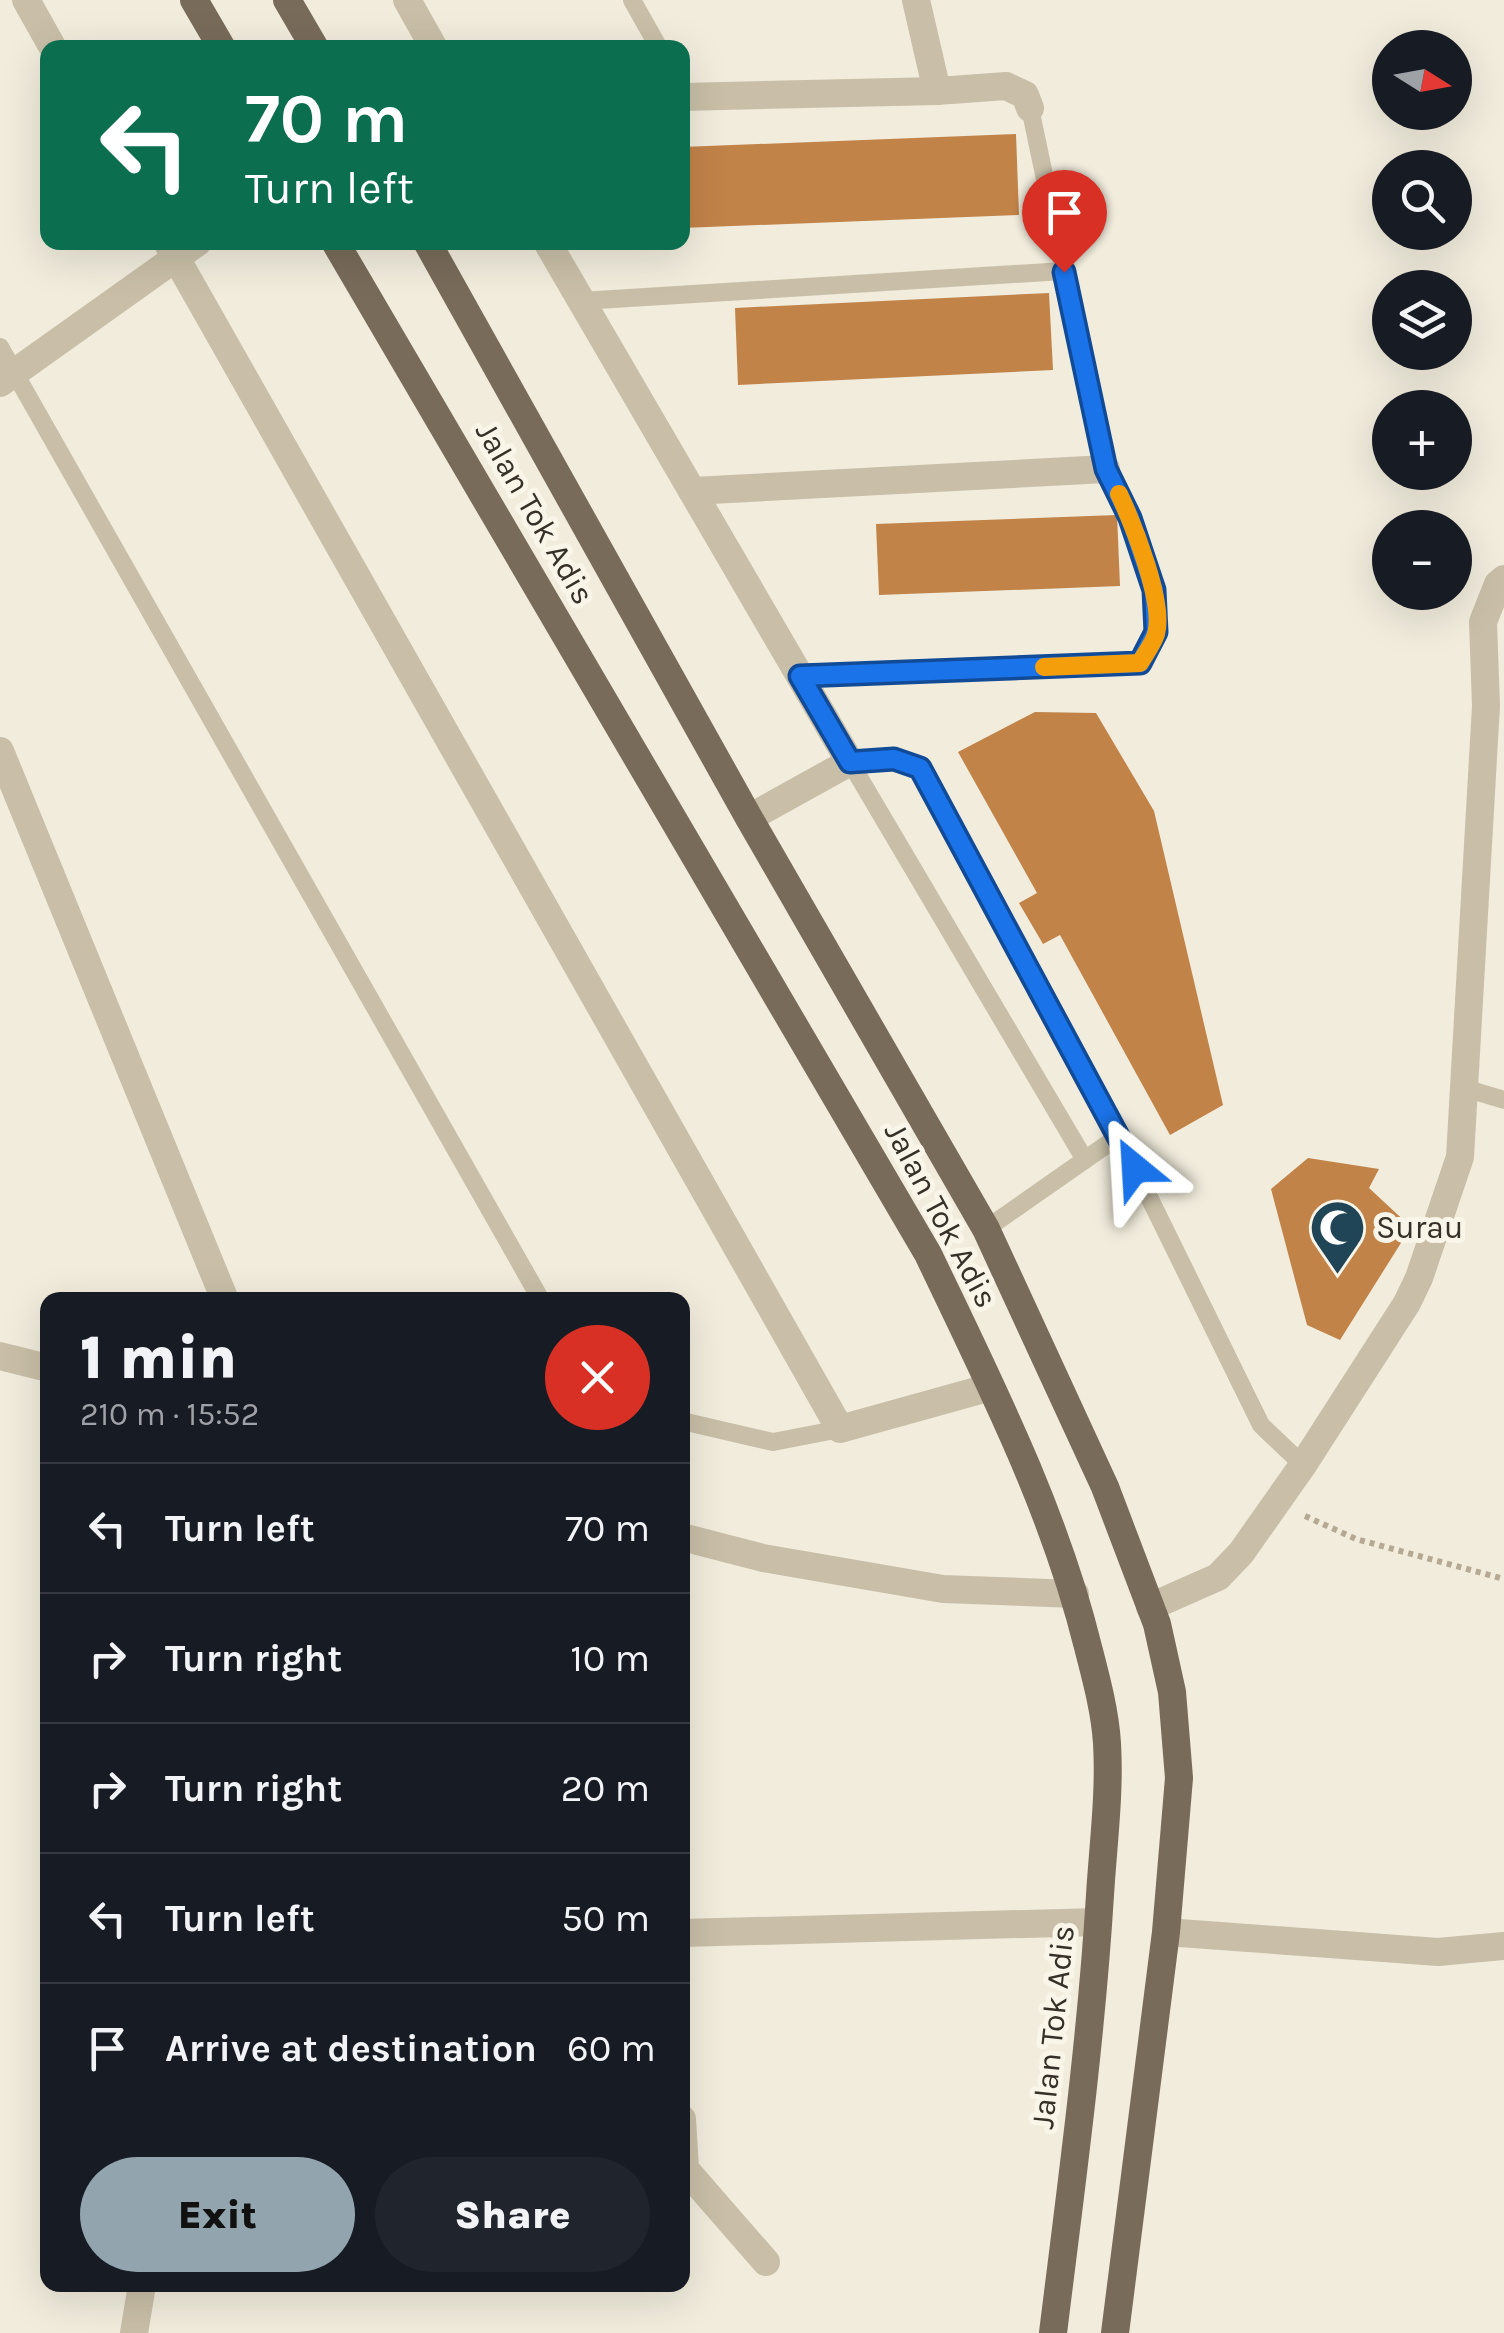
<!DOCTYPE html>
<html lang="en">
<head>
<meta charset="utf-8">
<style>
  :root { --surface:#171b24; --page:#20242c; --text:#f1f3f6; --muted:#9ea1a6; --line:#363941; --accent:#92a5ae }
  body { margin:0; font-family:Karla,sans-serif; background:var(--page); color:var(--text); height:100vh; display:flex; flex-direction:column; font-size:38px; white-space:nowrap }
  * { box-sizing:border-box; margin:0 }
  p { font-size:32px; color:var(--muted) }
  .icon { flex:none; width:55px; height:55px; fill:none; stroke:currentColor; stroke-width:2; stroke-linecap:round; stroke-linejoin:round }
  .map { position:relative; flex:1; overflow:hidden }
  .sheet { position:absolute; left:40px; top:1292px; width:650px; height:1000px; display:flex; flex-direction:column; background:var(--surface); border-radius:20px; box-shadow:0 10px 40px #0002 }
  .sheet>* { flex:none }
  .guide { position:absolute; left:40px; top:40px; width:650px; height:210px; border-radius:20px; box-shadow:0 10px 40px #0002; background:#0b6e4f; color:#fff; overflow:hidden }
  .needle { width:65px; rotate:101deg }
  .tools { position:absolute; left:1372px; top:30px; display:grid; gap:20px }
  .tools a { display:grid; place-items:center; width:100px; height:100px; border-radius:50%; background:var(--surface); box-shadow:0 10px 40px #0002; font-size:50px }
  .pin { position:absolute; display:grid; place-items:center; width:85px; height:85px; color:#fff; margin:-102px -42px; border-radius:50% 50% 50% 0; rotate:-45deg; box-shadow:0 0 10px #0007 }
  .pin .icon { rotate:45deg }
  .me { position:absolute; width:110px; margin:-55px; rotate:333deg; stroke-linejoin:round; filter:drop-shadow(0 0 8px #0008) }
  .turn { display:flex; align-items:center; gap:35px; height:210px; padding:0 40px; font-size:45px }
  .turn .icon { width:130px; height:130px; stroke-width:2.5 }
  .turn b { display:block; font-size:70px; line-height:85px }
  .round { display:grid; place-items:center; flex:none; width:105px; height:105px; border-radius:52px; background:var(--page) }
  .headline { display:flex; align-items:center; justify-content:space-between; height:170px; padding:0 40px }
  h1 { font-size:60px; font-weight:800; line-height:75px }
  .action { display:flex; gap:20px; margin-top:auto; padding:20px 40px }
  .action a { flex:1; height:115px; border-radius:60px; background:var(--accent); color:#111; font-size:40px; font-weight:800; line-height:115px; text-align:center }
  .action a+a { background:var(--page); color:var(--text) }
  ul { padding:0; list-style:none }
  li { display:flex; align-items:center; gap:30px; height:130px; padding:0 40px; border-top:2px solid var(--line) }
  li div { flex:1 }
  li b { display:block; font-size:38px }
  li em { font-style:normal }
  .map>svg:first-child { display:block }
  .building { fill:#c28349 }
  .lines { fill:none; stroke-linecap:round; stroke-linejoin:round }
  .path { stroke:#b5a993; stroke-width:6; stroke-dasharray:5 5; stroke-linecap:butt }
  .service { stroke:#c9bfa8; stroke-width:18 }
  .minor { stroke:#c9bfa8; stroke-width:28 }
  .primary { stroke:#786b5a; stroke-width:28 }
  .route-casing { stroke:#114b97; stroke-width:25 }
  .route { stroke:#1a73e8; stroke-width:18 }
  .slow { stroke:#f59e0b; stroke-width:18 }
  .labels { text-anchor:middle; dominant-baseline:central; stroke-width:10; stroke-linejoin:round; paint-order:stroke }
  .street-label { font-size:32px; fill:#363028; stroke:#f9f5e8 }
  .poi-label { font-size:32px; fill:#363028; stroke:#f9f5e8; text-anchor:start }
</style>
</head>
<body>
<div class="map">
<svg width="1504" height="2333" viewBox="0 0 1504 2333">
  <rect width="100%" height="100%" fill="#f1ecdc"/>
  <g class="building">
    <path d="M1016 134 1019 215 682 228V147Z"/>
    <path d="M1049 293 1053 370 738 385 735 308Z"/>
    <path d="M1117 515 1120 586 879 595 876 524Z"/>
    <path d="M1035 712 1096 713 1154 811 1223 1105 1170 1135 1060 935 1043 944 1019 903 1037 893 958 752Z"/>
    <path d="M1308 1158 1379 1169 1369 1188 1411 1227 1340 1340 1307 1325 1271 1189Z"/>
  </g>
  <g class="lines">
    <path class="path" d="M1305 1516 1356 1539 1504 1579"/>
    <g class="service">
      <path d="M632 0 659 48"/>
      <path d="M581 301 1064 271"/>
      <path d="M0 347 541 1300"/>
      <path d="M800 676 1140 663 1156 632 1154 590 1131 518 1106 469 1030 108"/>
      <path d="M1464 1088 1504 1100"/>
      <path d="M1085 1160 850 762 895 759 920 768 1119 1136 1261 1425 1303 1465"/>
      <path d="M986 1229 1119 1136"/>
      <path d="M682 1421 773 1442 840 1429"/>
    </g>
    <g class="minor">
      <path d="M26 0 53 48"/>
      <path d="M407 0 434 48"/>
      <path d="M916 0 937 91"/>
      <path d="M682 97 937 91 1006 86 1025 95 1030 108"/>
      <path d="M167 242 840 1429 991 1387"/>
      <path d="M547 242 850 762 749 818"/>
      <path d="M0 383 198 242"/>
      <path d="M692 491 1106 469"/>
      <path d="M0 751 225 1300"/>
      <path d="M0 1356 48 1368"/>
      <path d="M682 1537 763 1558 943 1589 1075 1594"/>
      <path d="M1150 1607 1218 1577 1241 1553 1303 1465 1407 1303 1419 1278 1460 1157 1486 706 1483 622 1498 584 1504 579"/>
      <path d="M1166 1932 1438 1952 1504 1946"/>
      <path d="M682 1933 1098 1922"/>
      <path d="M682 2119 685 2169 766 2262"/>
      <path d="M134 2333 142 2285"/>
    </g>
    <g class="primary">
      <path d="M194 0 222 48"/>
      <path d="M287 0 315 48"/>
      <path d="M335 242 928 1254C989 1382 1054 1509 1088 1647 1096 1678 1105 1711 1107 1743 1110 1794 1103 1845 1100 1895 1091 2042 1071 2187 1053 2333"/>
      <path d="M427 242 749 818 986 1229 1105 1487 1157 1624 1172 1692 1179 1778 1166 1932 1115 2333"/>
    </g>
  </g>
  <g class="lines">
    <defs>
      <path id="route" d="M1064 272 1106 469 1130 518 1154 590 1156 632 1140 663 800 676 850 762 894 759 920 768 1135 1168"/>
    </defs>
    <use href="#route" class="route-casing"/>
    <use href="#route" class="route"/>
    <path class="slow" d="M1044 667 1140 663C1145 654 1153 644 1156 634 1165 603 1133 524 1119 494"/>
  </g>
  <defs>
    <symbol id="mosque-pin" viewBox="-11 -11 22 30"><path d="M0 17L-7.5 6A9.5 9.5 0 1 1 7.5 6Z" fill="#1f4556" stroke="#f9f5e8"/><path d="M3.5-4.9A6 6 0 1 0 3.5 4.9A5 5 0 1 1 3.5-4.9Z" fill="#fff"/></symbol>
  </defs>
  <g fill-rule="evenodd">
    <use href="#mosque-pin" x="1306" y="1196" width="63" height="86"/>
  </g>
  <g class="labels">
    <g class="street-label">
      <text transform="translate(535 513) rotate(60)">Jalan Tok Adis</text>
      <text transform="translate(941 1215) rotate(62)">Jalan Tok Adis</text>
      <text transform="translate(1053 2027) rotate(-84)">Jalan Tok Adis</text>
    </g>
    <g class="poi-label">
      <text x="1376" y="1227">Surau</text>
    </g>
  </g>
</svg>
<div class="tools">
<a><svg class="needle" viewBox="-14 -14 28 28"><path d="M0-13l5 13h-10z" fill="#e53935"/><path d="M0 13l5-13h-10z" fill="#9ea1a6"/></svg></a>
<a><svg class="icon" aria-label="search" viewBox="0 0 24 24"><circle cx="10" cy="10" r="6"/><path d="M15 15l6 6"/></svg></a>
<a><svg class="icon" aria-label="layers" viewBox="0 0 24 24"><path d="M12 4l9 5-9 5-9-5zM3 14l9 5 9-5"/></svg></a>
<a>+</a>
<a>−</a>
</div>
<div class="pin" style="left:1064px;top:272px;background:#d93025"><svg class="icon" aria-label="arrive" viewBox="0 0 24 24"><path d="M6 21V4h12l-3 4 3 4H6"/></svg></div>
<svg class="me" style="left:1135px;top:1168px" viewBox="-20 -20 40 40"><path d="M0-17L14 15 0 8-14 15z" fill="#1a73e8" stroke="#fff" stroke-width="4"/></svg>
<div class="guide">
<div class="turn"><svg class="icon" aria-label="left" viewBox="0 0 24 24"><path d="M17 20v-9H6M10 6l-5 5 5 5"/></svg><div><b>70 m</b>Turn left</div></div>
</div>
<section class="sheet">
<div class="headline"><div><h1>1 min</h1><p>210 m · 15:52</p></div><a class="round" style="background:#d93025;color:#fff"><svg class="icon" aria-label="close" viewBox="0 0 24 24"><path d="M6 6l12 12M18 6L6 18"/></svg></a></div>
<ul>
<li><svg class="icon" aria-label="left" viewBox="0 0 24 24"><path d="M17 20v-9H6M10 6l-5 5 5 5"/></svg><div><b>Turn left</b></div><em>70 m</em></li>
<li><svg class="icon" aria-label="right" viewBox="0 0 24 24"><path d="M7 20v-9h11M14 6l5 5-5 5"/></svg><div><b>Turn right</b></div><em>10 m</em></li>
<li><svg class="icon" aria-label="right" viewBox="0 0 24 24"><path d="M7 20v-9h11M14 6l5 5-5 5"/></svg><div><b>Turn right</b></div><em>20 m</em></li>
<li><svg class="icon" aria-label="left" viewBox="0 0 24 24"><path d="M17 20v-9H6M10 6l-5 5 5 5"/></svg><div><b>Turn left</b></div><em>50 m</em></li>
<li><svg class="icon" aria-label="arrive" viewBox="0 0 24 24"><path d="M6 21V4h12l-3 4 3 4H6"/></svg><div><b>Arrive at destination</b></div><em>60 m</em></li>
</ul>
<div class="action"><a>Exit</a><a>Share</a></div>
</section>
</div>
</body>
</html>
